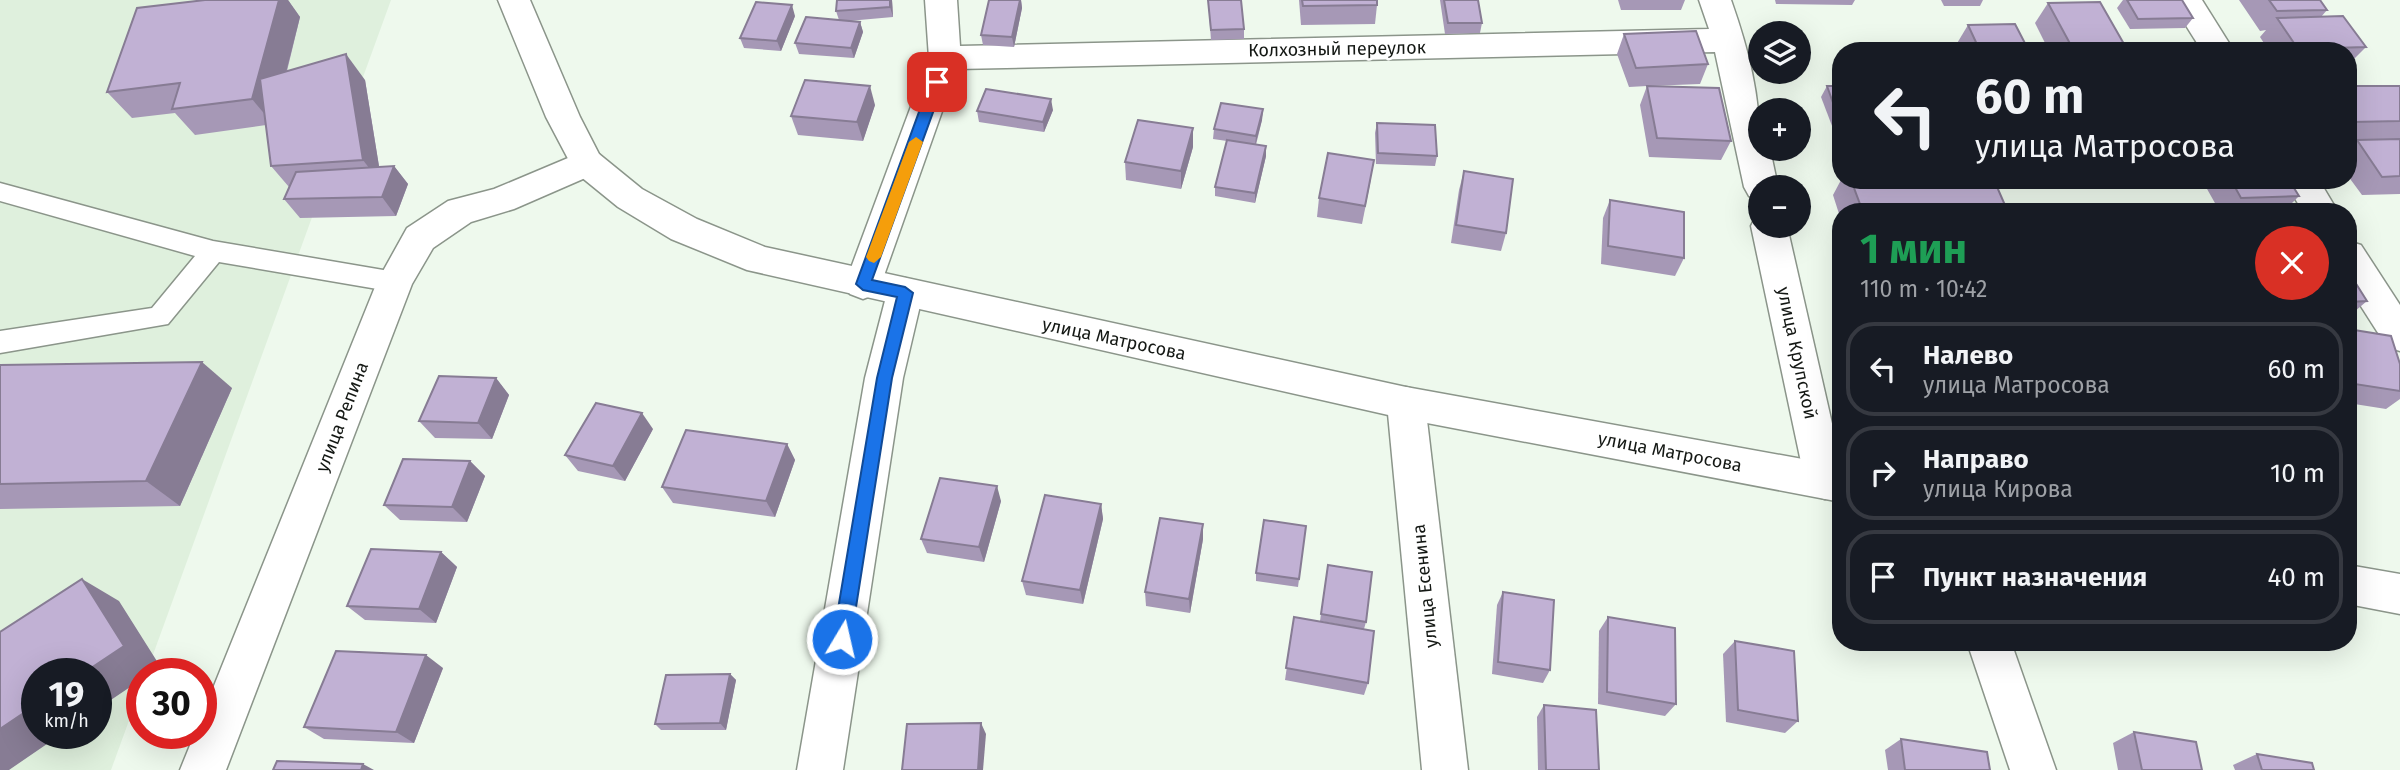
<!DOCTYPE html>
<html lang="ru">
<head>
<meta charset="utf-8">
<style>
  :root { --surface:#171b24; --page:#20242c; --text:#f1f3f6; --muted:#9ea1a6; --line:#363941 }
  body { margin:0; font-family:"Fira Sans",sans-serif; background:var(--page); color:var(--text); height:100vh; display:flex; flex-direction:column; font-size:26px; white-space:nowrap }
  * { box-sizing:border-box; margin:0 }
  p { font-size:23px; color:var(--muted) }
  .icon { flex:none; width:38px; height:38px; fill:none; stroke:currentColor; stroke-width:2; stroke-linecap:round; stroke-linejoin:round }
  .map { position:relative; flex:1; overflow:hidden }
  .sheet { position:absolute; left:1832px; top:203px; width:525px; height:448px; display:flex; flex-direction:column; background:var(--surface); border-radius:28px; box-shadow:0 7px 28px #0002 }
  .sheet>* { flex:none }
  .top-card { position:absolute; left:1832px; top:42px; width:525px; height:147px; border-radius:28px; box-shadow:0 7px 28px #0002; background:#171b24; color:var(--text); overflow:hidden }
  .controls { position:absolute; left:1748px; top:21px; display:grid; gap:14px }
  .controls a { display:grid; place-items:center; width:63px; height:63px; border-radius:50%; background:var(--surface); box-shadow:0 7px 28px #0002; font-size:35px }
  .speed { position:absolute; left:21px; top:658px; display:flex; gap:14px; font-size:35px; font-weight:700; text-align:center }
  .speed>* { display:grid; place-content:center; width:91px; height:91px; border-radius:50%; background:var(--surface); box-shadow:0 7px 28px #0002; line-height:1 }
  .speed small { font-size:18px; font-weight:400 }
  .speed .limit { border:10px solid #d22; background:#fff; color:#111 }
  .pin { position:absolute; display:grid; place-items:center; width:60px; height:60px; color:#fff; margin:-30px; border-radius:14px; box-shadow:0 4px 10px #0006 }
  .me { position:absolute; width:77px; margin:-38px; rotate:9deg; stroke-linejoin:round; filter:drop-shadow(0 0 5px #0008) }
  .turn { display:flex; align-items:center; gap:24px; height:147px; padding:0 28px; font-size:32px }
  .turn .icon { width:91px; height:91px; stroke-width:2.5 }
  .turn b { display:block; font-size:49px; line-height:60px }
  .round { display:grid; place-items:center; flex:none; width:74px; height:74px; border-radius:37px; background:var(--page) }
  .overview { display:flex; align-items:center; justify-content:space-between; height:119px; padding:0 28px }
  h1 { font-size:42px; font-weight:700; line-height:52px; color:#1e9e55 }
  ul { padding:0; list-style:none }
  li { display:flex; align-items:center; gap:21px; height:94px; margin:0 14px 10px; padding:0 14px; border:4px solid var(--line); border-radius:28px }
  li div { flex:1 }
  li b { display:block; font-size:26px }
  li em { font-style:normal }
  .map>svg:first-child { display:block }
  .built { fill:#dff0dd; fill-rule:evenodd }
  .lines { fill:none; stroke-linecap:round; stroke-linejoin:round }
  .lane-casing { stroke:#8b958a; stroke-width:3 }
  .street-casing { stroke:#8b958a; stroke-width:3 }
  .secondary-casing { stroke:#8b958a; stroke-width:3 }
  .lane { fill:#fff; fill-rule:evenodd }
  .street { fill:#fff; fill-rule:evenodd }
  .secondary { fill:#fff; fill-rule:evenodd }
  .wall { fill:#a698b6 }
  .shaded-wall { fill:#877c94 }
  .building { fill:#c1b1d4; stroke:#877c94; stroke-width:2 }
  .route { fill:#1a73e8; stroke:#114b97; stroke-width:2 }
  .slow { fill:#f59e0b }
  .labels { text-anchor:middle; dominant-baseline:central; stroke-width:5; stroke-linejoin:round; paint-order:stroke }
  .street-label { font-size:18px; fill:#141814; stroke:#fff }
</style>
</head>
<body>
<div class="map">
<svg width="2400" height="770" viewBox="0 0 2400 770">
  <rect width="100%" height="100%" fill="#eef9ed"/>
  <path class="built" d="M0 0H391L146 674H142V685L111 770H0ZM37 674H96V733H37Z"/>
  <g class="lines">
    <defs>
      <path id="lane" d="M0 183 213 241 395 272 404 275 407 282 404 289 395 292 219 262 168 324 0 353V331L152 308 195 256 0 201Z"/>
      <g id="street">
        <path d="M925 0H957L960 46 1709 29 1699 0H1731C1749 51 1760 95 1760 149H1770L1778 187H1760V200L1749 196 1744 187 1715 52 957 69 881 284 876 294 863 299 850 294 845 284 929 58Z"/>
        <path d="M2170 0H2202L2234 51H2202Z"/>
        <path d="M587 150 599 154 604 163 599 172 514 209 471 222 433 248 412 284 226 770H180L195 733H201V718L377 282 407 228 448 201 494 189Z"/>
        <path d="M2284 180H2319L2338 212H2303Z"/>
        <path d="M1760 215V226H1787L1841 463V490L1839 494 1825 499 1811 494 1805 481 1751 226 1756 216Z"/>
        <path d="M2348 241 2361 245 2400 305V351L2387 347 2348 286Z"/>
        <path d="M905 278 918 283 923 293 903 378 843 770H797L865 378 887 293 892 283Z"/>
        <path d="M1406 387 1420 391 1425 403 1468 770H1422L1387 403 1392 391Z"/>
        <path d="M1967 642H2011L2056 770H2010Z"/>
      </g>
      <g id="secondary">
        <path d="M498 0H530L580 117 599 154 642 189 697 219 765 247 1406 387 1841 466V502L1406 419 747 270 671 239 618 207 575 172 546 117Z"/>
        <path d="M2348 565 2400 574V614L2348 604Z"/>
      </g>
    </defs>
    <use href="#lane" class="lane-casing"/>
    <use href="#street" class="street-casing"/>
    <use href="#secondary" class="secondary-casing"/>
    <use href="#lane" class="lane"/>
    <use href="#street" class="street"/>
    <use href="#secondary" class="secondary"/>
  </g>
  <g class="wall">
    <path d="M205 0H288L300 17 287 71 365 80 379 166H394L408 184 396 216 300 218 284 199 289 187 271 166 266 125 195 135 175 113 132 118 107 92Z"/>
    <path d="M892 0 893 17 848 21 860 22 863 32 854 58 799 54 795 43 839 20 836 11Z"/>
    <path d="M989 0H1021L1022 8 1014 47 983 45 981 35Z"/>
    <path d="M1208 0 1244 29V39L1211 40Z"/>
    <path d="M1299 0H1377V5L1375 24 1301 25Z"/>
    <path d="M1440 0H1478L1482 23 1480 33 1445 34Z"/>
    <path d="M1618 0H1685L1681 10H1621Z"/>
    <path d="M1775 0H1855L1852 5 1776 4Z"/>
    <path d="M1941 0H1983L1980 6H1944Z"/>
    <path d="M2123 0H2182L2193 18 2185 28 2130 29 2117 8Z"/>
    <path d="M2239 0H2320L2327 10 2321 17 2366 47 2348 65V51H2269L2260 37 2266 30 2260 31Z"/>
    <path d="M2048 3 2128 51H2049L2035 23Z"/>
    <path d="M795 16 781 51 744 48 740 38Z"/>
    <path d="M1968 25 2029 51H1958L1956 45Z"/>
    <path d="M1624 34 1708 64 1700 84 1649 86 1731 141 1721 160 1649 157 1640 105 1647 86 1629 87 1617 54Z"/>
    <path d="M1827 86H1841V139H1837L1821 97Z"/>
    <path d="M2348 86H2400V194L2362 195 2348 176V148L2356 140H2348Z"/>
    <path d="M875 105 863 141 798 135 791 116Z"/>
    <path d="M1263 109 1262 120 1256 145 1266 146V156L1255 203 1215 196V187L1227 141 1213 139 1214 129Z"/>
    <path d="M1053 110 1044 132 979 122 977 111Z"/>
    <path d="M1377 123 1437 156 1435 166 1376 164 1375 133Z"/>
    <path d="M1193 147 1181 189 1126 180 1125 162Z"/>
    <path d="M1464 171 1506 233 1501 251 1451 243 1459 190Z"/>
    <path d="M1371 179 1362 224 1317 217 1319 198Z"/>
    <path d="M1841 180H1994L2008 212H1841V220L1833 195Z"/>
    <path d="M2202 180H2289L2299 196 2286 209 2307 212H2220Z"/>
    <path d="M1610 200 1684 258 1675 276 1601 264 1603 218Z"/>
    <path d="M2348 271 2367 301 2348 317Z"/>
    <path d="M2348 329 2400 364V399L2386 409 2348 403Z"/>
    <path d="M0 365 232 388 180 506 0 509Z"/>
    <path d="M496 378 509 395 492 439 435 438 419 421Z"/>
    <path d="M653 429 625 481 578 471 565 455Z"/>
    <path d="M787 444 795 460 775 517 673 503 662 487Z"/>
    <path d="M470 461 485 476 467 522 400 520 384 505Z"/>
    <path d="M1001 501 984 562 927 553 921 539Z"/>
    <path d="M1101 504 1103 519 1083 604 1026 595 1022 581Z"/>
    <path d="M1203 524V539L1190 613 1146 606 1145 592Z"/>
    <path d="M1306 526 1298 587 1256 581V573Z"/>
    <path d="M441 552 457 567 436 623 365 620 347 606Z"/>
    <path d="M1328 565 1366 622 1364 629 1320 621Z"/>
    <path d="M1503 592 1550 670 1543 683 1492 674 1497 605Z"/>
    <path d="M1294 617 1368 683 1364 695 1285 680Z"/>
    <path d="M1608 617 1676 704 1665 716 1598 704 1599 631Z"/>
    <path d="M1735 641 1798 721 1785 733 1726 722 1723 654Z"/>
    <path d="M443 668 414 743 324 739 304 727Z"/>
    <path d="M730 674 736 680 726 730H661L655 724Z"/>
    <path d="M1544 705 1599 770H1538L1537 717Z"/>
    <path d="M2134 732 2202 770H2118L2113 743Z"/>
    <path d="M1901 739 1990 770H1888L1885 750Z"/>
    <path d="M2257 754 2314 770H2235L2233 765Z"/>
  </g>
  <g class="shaded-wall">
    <path d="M279 0H288L300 17 273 124 252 99Z"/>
    <path d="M890 0H892L893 17 890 7Z"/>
    <path d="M1020 0H1021L1022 8 1014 47 1012 37Z"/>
    <path d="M792 5 795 16 781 51 777 41Z"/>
    <path d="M860 22 863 32 854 58 851 48Z"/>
    <path d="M346 54 365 80 382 185 363 160Z"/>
    <path d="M870 86 875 105 863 141 857 122Z"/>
    <path d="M1051 99 1053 110 1044 132 1043 122Z"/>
    <path d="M1263 109 1262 120 1255 146 1256 136Z"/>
    <path d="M1193 128V147L1181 189V171Z"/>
    <path d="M1266 146V156L1255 203V193Z"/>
    <path d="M394 166 408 184 396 216 382 197Z"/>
    <path d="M202 362 232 388 180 506 146 481Z"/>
    <path d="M496 378 509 395 492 439 478 423Z"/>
    <path d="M642 413 653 429 625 481 613 466Z"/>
    <path d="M787 444 795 460 775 517 766 501Z"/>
    <path d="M470 461 485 476 467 522 452 507Z"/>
    <path d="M997 486 1001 501 984 562 979 547Z"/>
    <path d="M1101 504 1103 519 1083 604 1080 590Z"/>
    <path d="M1203 524V539L1190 613 1189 599Z"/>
    <path d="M441 552 457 567 436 623 419 609Z"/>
    <path d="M82 579 119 601 160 666 150 674H142V679L96 710V674H82Z"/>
    <path d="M426 655 443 668 414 743 396 732Z"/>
    <path d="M730 674 736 680 726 730 720 723Z"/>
    <path d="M37 704V733H63L9 770H0V729Z"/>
    <path d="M981 723 986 734 983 770H978Z"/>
    <path d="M363 764 374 770H361Z"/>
  </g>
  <g class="building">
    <path d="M205 0H279L252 99 172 109 180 83 107 92 137 8Z"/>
    <path d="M837 0H890V7L836 11Z"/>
    <path d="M989 0H1020L1012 37 981 35Z"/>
    <path d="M1208 0H1241L1244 29 1211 30Z"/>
    <path d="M1302 0H1377V5L1303 6Z"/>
    <path d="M1444 0H1478L1482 23H1448Z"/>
    <path d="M2127 0H2182L2193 18 2138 19Z"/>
    <path d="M2269 0H2320L2327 10 2277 11Z"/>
    <path d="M756 2 792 5 777 41 740 38Z"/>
    <path d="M2100 2 2128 51H2074L2048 3Z"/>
    <path d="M2343 16 2366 47 2298 49 2277 18Z"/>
    <path d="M806 17 860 22 851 48 795 43Z"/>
    <path d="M2015 24 2029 51H1980L1968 25Z"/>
    <path d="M1696 31 1708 64 1636 68 1624 34Z"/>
    <path d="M346 54 363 160 271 166 260 79Z"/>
    <path d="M805 80 870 86 857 122 791 116Z"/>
    <path d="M1647 86 1719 88 1731 141 1657 138Z"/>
    <path d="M1827 86H1841V125Z"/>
    <path d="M2348 86H2400V121L2352 122 2348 116Z"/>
    <path d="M986 89 1051 99 1043 122 977 111Z"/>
    <path d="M1221 103 1263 109 1256 136 1214 129Z"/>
    <path d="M1138 120 1193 128 1181 171 1125 162Z"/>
    <path d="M1377 123 1435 125 1437 156 1378 153Z"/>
    <path d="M2400 139V176L2382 177 2357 140Z"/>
    <path d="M1227 140 1266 146 1255 193 1215 187Z"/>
    <path d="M1328 153 1374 160 1365 206 1319 198Z"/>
    <path d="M394 166 382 197 284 199 296 172Z"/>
    <path d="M1464 171 1513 179 1506 233 1456 225Z"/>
    <path d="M1851 180H1994L2008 212H1863Z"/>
    <path d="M2231 180H2289L2299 196 2241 198Z"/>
    <path d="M1610 200 1684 212V258L1608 246Z"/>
    <path d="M2305 208 2307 212H2239L2238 210Z"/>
    <path d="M2348 271 2367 301 2348 302Z"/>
    <path d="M2348 329 2391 336 2400 364V391L2348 383Z"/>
    <path d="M202 362 146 481 0 484V365Z"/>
    <path d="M439 376 496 378 478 423 419 421Z"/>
    <path d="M596 403 642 413 613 466 565 455Z"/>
    <path d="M686 430 787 444 766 501 662 487Z"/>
    <path d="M403 459 470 461 452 507 384 505Z"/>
    <path d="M940 478 997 486 979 547 921 539Z"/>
    <path d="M1045 495 1101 504 1080 590 1022 581Z"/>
    <path d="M1160 518 1203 524 1189 599 1145 592Z"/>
    <path d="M1264 520 1306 526 1299 579 1256 573Z"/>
    <path d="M371 549 441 552 419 609 347 606Z"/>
    <path d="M1328 565 1372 572 1366 622 1321 614Z"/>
    <path d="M82 579 124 646 82 674H37V704L0 729V632Z"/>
    <path d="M1503 592 1554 600 1550 670 1498 662Z"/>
    <path d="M1294 617 1374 631 1368 683 1286 668Z"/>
    <path d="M1608 617 1675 628 1676 704 1607 692Z"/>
    <path d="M1735 641 1794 651 1798 721 1738 710Z"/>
    <path d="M336 651 426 655 396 732 304 727Z"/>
    <path d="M730 674 720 723 655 724 666 675Z"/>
    <path d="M1544 705 1596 710 1599 770H1546Z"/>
    <path d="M981 723 978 770H902L907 724Z"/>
    <path d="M2134 732 2196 742 2202 770H2142Z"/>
    <path d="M1901 739 1987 752 1990 770H1905Z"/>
    <path d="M2257 754 2312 763 2314 770H2262Z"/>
    <path d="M277 761 363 764 361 770H273Z"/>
  </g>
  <path class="route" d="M937 77 944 82 872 280 905 287 913 293 892 378 851 639 848 645 842 648 835 645 833 639 877 378 897 297 863 290 856 284 930 82Z"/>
  <path class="slow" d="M916 137 923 142 881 257 874 263 869 261 866 257 909 142Z"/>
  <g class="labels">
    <g class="street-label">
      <text transform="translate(1337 49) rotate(-1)">Колхозный переулок</text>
      <text transform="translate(1114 339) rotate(12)">улица Матросова</text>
      <text transform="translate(1797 353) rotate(78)">улица Крупской</text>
      <text transform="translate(342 417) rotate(-69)">улица Репина</text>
      <text transform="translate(1670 452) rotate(11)">улица Матросова</text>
      <text transform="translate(1425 586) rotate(-96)">улица Есенина</text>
    </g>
  </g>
</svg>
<div class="controls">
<a><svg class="icon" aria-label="layers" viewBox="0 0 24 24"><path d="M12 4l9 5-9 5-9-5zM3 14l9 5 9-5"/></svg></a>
<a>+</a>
<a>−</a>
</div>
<div class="speed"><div>19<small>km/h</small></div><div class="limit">30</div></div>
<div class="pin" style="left:937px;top:82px;background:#d93025"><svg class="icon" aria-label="arrive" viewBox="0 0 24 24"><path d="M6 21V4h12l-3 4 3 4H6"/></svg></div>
<svg class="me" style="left:842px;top:639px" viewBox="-20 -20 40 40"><circle r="17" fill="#1a73e8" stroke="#fff" stroke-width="3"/><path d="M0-11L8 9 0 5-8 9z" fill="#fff"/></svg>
<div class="top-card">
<div class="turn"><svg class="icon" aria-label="left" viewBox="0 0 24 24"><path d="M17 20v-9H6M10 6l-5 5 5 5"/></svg><div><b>60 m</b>улица Матросова</div></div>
</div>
<section class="sheet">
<div class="overview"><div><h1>1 мин</h1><p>110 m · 10:42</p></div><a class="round" style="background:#d93025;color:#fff"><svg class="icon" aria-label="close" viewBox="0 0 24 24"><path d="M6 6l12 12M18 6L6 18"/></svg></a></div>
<ul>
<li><svg class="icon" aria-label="left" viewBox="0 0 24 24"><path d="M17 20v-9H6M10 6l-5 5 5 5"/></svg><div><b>Налево</b><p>улица Матросова</p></div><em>60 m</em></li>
<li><svg class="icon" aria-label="right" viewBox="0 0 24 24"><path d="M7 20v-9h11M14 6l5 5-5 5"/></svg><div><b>Направо</b><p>улица Кирова</p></div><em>10 m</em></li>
<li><svg class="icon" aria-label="arrive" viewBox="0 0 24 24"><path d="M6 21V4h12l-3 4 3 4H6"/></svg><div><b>Пункт назначения</b></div><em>40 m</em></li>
</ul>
</section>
</div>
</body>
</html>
